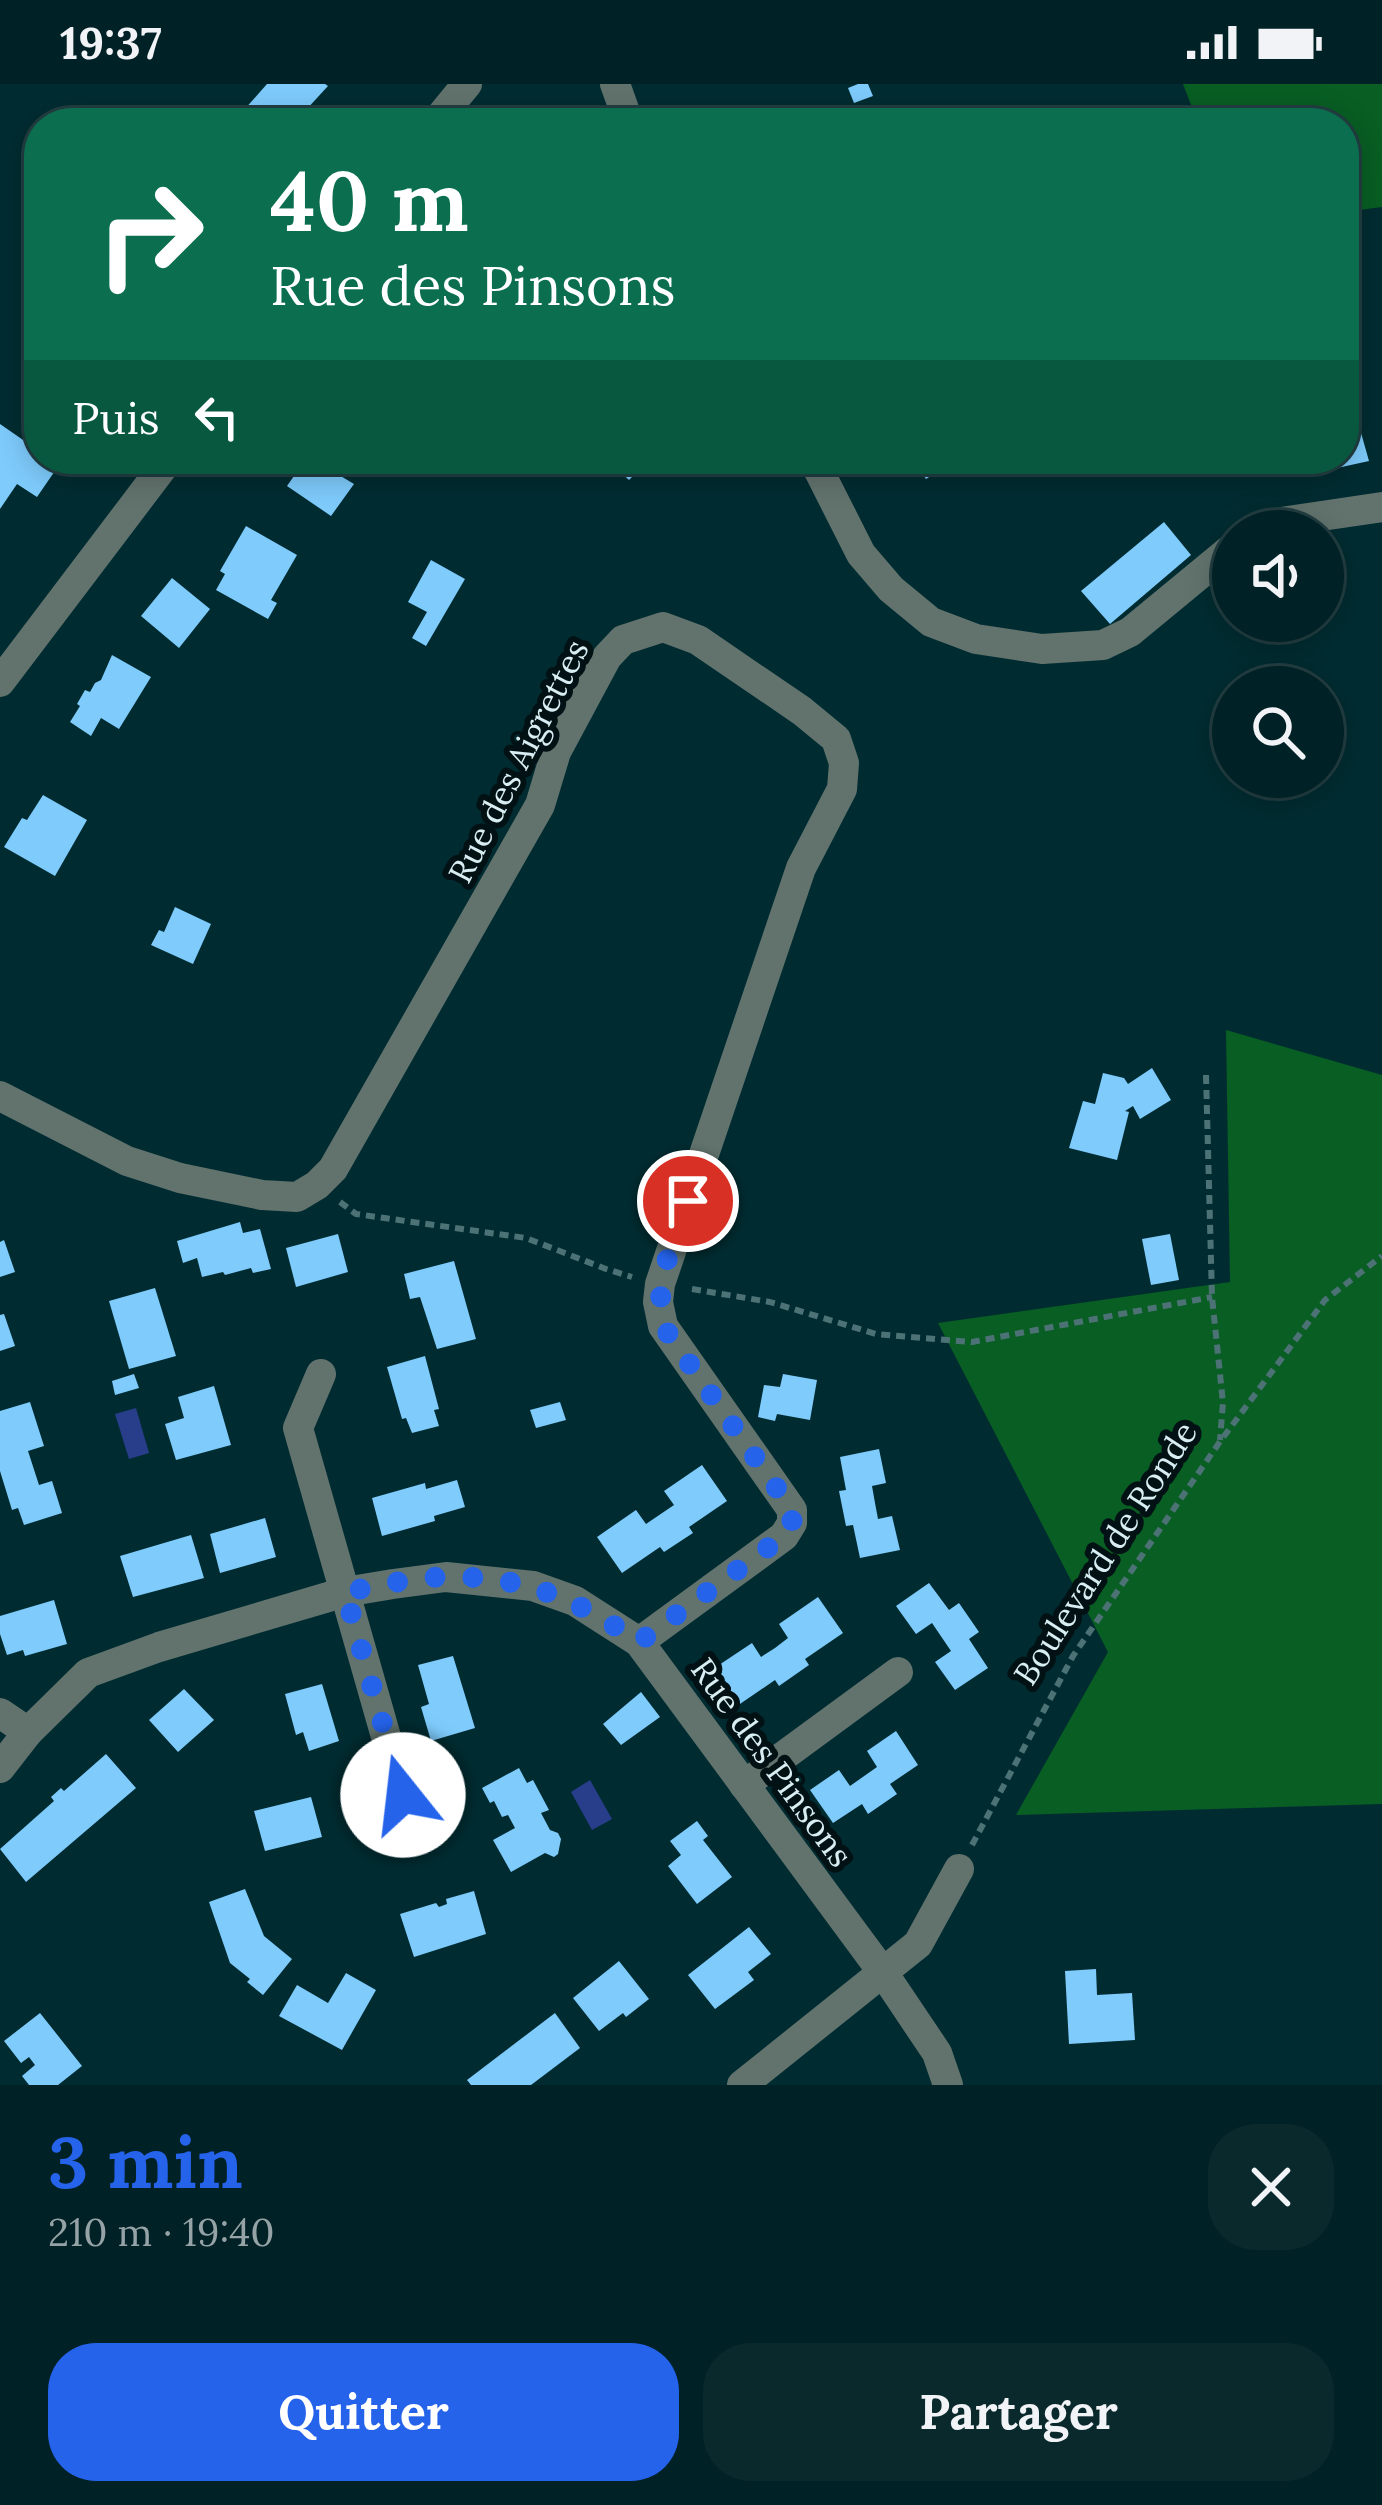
<!DOCTYPE html>
<html lang="fr">
<head>
<meta charset="utf-8">
<style>
  :root { --surface:#002125; --page:#0a292d; --text:#f1f3f6; --muted:#95a3a7; --line:#223e42; --accent:#2563eb }
  body { margin:0; font-family:Lora,serif; background:var(--page); color:var(--text); height:100vh; display:flex; flex-direction:column; font-size:45px; white-space:nowrap }
  * { box-sizing:border-box; margin:0 }
  p { font-size:39px; color:var(--muted) }
  .icon { flex:none; width:66px; height:66px; fill:none; stroke:currentColor; stroke-width:2; stroke-linecap:round; stroke-linejoin:round }
  .map { position:relative; height:2001px; overflow:hidden }
  .side { display:flex; flex-direction:column; background:var(--surface); flex:1 }
  .side>* { flex:none }
  .hud { position:absolute; left:24px; top:24px; width:1335px; height:366px; border-radius:48px; box-shadow:0 6px 30px #0003,0 0 0 3px var(--line); background:#0b6e4f; color:#fff; overflow:hidden }
  .fabs { position:absolute; left:1212px; top:426px; display:grid; gap:24px }
  .fabs a { display:grid; place-items:center; width:132px; height:132px; border-radius:50%; background:var(--surface); box-shadow:0 6px 30px #0003,0 0 0 3px var(--line); font-size:60px }
  .pin { position:absolute; display:grid; place-items:center; width:102px; height:102px; color:#fff; margin:-51px; border:6px solid #fff; border-radius:50%; box-shadow:0 3px 12px #0007 }
  .me { position:absolute; width:132px; margin:-66px; rotate:344deg; stroke-linejoin:round; filter:drop-shadow(0 0 9px #0008) }
  .turn { display:flex; align-items:center; gap:42px; height:252px; padding:0 48px; font-size:54px }
  .turn .icon { width:156px; height:156px; stroke-width:2.5 }
  .turn b { display:block; font-size:84px; line-height:102px }
  .then { display:flex; align-items:center; height:114px; padding:0 48px; background:#0003; gap:24px; font-size:45px }
  .round { display:grid; place-items:center; flex:none; width:126px; height:126px; border-radius:48px; background:var(--page) }
  .overview { display:flex; align-items:center; justify-content:space-between; height:204px; padding:0 48px }
  h1 { font-size:72px; font-weight:700; line-height:90px; color:var(--accent) }
  .cta { display:flex; gap:24px; margin-top:auto; padding:24px 48px }
  .cta a { flex:1; height:138px; border-radius:48px; background:var(--accent); color:#fff; font-size:48px; font-weight:700; line-height:138px; text-align:center }
  .cta a+a { background:var(--page); color:var(--text) }
  .status { display:flex; justify-content:space-between; align-items:center; height:84px; padding:0 60px; background:var(--surface); direction:ltr }
  .status svg { height:33px; fill:currentColor }
  .map>svg:first-child { display:block }
  .green { fill:#085e23 }
  .water { fill:#283e8a }
  .building { fill:#7ecbfc }
  .lines { fill:none; stroke-linecap:round; stroke-linejoin:round }
  .path { stroke:#4d7276; stroke-width:6; stroke-dasharray:9 6; stroke-linecap:butt }
  .minor { stroke:#62736e; stroke-width:30 }
  .route { stroke:#2563eb; stroke-width:21; stroke-dasharray:0 37.8 }
  .labels { text-anchor:middle; dominant-baseline:central; stroke-width:12; stroke-linejoin:round; paint-order:stroke }
  .street-label { font-size:33px; fill:#d8eef2; stroke:#021114 }
</style>
</head>
<body>
<div class="status"><b>19:37</b><svg viewBox="0 0 49 12"><path d="M0 12V9h3v3zM5 12V6h3v6zM10 12V3h3v9zM15 12V0h3v12zM26 1h20v11H26zM47 4h2v5h-2z"/></svg></div>
<div class="map">
<svg width="1382" height="2001" viewBox="0 0 1382 2001">
  <rect width="100%" height="100%" fill="#002c31"/>
  <g class="green">
    <path d="M1183 0H1382V123L1344 128V39H1198Z"/>
    <path d="M1226 946 1382 991V1720L1016 1731 1108 1568 938 1239 1230 1198Z"/>
  </g>
  <g class="water">
    <path d="M136 1324 149 1369 129 1375 115 1330Z"/>
    <path d="M590 1696 612 1735 592 1746 571 1708Z"/>
  </g>
  <g class="building">
    <path d="M267 0H325L328 2 294 39H255L243 27Z"/>
    <path d="M858 0H868L873 12 854 19 848 4Z"/>
    <path d="M191 22 207 39H172L180 32Z"/>
    <path d="M1352 317 1369 377 1319 388 1315 375H1344V319Z"/>
    <path d="M0 340 39 367V375H50L59 381 37 413 17 400 0 425Z"/>
    <path d="M290 375H350L339 391 354 400 331 432 287 402 301 382Z"/>
    <path d="M606 375H650L629 396Z"/>
    <path d="M912 375H957L926 395Z"/>
    <path d="M1164 438 1191 471 1110 540 1081 507Z"/>
    <path d="M246 442 297 471 271 516 277 519 268 535 216 506 225 490 220 487Z"/>
    <path d="M431 476 465 495 426 562 412 554 427 528 408 518Z"/>
    <path d="M172 494 210 525 179 564 141 532Z"/>
    <path d="M112 571 151 593 119 645 101 634 91 652 70 638 80 622 77 620 85 606 90 608 95 599 101 596Z"/>
    <path d="M43 711 87 736 55 792 4 763 22 734 27 736Z"/>
    <path d="M175 823 211 840 193 880 151 861 159 846 164 848Z"/>
    <path d="M1152 984 1171 1016 1140 1035 1133 1022 1125 1027 1129 1028 1117 1076 1069 1064 1083 1017 1095 1020 1103 989 1124 994 1128 1000Z"/>
    <path d="M240 1138 243 1149 260 1145 271 1185 253 1189 251 1184 225 1191 223 1188 202 1193 197 1174 183 1179 177 1157Z"/>
    <path d="M338 1150 348 1188 296 1203 286 1164Z"/>
    <path d="M1170 1150 1179 1196 1151 1201 1142 1155Z"/>
    <path d="M4 1156 15 1188 0 1193V1158Z"/>
    <path d="M454 1177 476 1255 437 1265 420 1213 410 1215 404 1190Z"/>
    <path d="M155 1204 176 1272 129 1285 109 1217Z"/>
    <path d="M4 1230 15 1262 0 1267V1231Z"/>
    <path d="M425 1272 439 1325 434 1326 439 1342 412 1349 406 1334 402 1335 387 1283Z"/>
    <path d="M134 1290 139 1304 115 1311 112 1297Z"/>
    <path d="M783 1290 817 1296 810 1336 777 1330 775 1337 758 1333 764 1301 780 1303Z"/>
    <path d="M214 1302 231 1361 176 1376 165 1340 184 1334 178 1313Z"/>
    <path d="M30 1318 44 1362 28 1367 39 1401 52 1397 62 1429 24 1441 18 1424 12 1426 0 1387V1327Z"/>
    <path d="M560 1318 566 1336 536 1344 530 1326Z"/>
    <path d="M879 1365 886 1399 872 1402 875 1419 878 1435 892 1432 900 1466 860 1474 853 1441 846 1442 839 1407 846 1406 840 1373Z"/>
    <path d="M702 1381 727 1417 689 1443 693 1449 664 1468 660 1463 622 1489 597 1453 636 1426 646 1440 674 1421 664 1407Z"/>
    <path d="M457 1396 465 1423 434 1432 435 1437 382 1452 372 1414 425 1399 426 1405Z"/>
    <path d="M265 1434 276 1473 220 1489 210 1450Z"/>
    <path d="M191 1451 204 1494 133 1513 120 1472Z"/>
    <path d="M929 1499 949 1526 959 1519 979 1548 969 1555 988 1584 955 1606 935 1578 951 1567 932 1539 916 1550 896 1522Z"/>
    <path d="M818 1513 843 1549 805 1575 809 1581 779 1602 775 1596 737 1622 713 1585 752 1559 761 1573 775 1564 788 1554 779 1540Z"/>
    <path d="M54 1516 67 1560 25 1572 23 1566 7 1571 0 1550V1532Z"/>
    <path d="M453 1572 475 1644 431 1657 421 1623 429 1620 418 1581Z"/>
    <path d="M322 1600 339 1657 309 1667 303 1648 296 1651 285 1610Z"/>
    <path d="M184 1605 214 1636 178 1668 149 1636Z"/>
    <path d="M641 1608 660 1633 621 1661 603 1640Z"/>
    <path d="M896 1647 918 1681 890 1700 897 1710 868 1730 862 1720 833 1739 810 1706 839 1686 850 1702 877 1683 867 1667Z"/>
    <path d="M106 1670 136 1704 26 1798 0 1765 54 1717 51 1713 61 1704 64 1707Z"/>
    <path d="M519 1684 527 1699 533 1696 549 1726 541 1729 550 1746 558 1749 561 1755 558 1770 554 1773 545 1769 511 1788 493 1756 515 1744 508 1731 502 1733 494 1717 490 1719 482 1704Z"/>
    <path d="M311 1713 322 1753 265 1767 254 1727Z"/>
    <path d="M697 1737 708 1752 703 1756 732 1793 697 1820 668 1782 681 1771 670 1757Z"/>
    <path d="M245 1805 264 1852 292 1875 263 1911 247 1898 250 1895 230 1879 209 1818Z"/>
    <path d="M474 1807 486 1850 414 1873 400 1830 436 1819 439 1823 447 1820 446 1815Z"/>
    <path d="M749 1843 771 1870 748 1888 754 1896 715 1925 688 1891Z"/>
    <path d="M619 1877 649 1915 626 1933 623 1929 599 1947 573 1914Z"/>
    <path d="M1096 1885 1097 1911 1132 1909 1135 1956 1069 1960 1065 1887Z"/>
    <path d="M346 1889 376 1906 342 1966 279 1932 297 1901 328 1919Z"/>
    <path d="M40 1929 82 1982 58 2001H29L22 1992 35 1981 29 1973 21 1979 4 1957Z"/>
    <path d="M555 1929 580 1964 531 2001H471L467 1996Z"/>
  </g>
  <g class="lines">
    <g class="path">
      <path d="M1206 991 1212 1213 1223 1319 1220 1356"/>
      <path d="M340 1118 356 1130 526 1154 606 1185 632 1193"/>
      <path d="M692 1205 770 1218 876 1250 972 1258 1212 1213"/>
      <path d="M972 1761 1073 1572 1219 1359 1325 1216 1382 1172"/>
    </g>
    <g class="minor">
      <path d="M615 0 629 39"/>
      <path d="M435 39 467 0"/>
      <path d="M813 375 861 470 891 505 931 538 976 555 1042 565 1103 561 1130 548 1233 463"/>
      <path d="M1254 447 1274 439 1382 423"/>
      <path d="M0 598 169 375"/>
      <path d="M0 1012 127 1077 180 1094 262 1111 297 1113 317 1101 333 1085 540 721 556 668 607 573 623 556 663 543 698 556 802 627 836 655 844 679 842 705 801 784 660 1200 658 1218 663 1242 792 1426V1439L784 1452 639 1558"/>
      <path d="M321 1290 298 1344 414 1751"/>
      <path d="M0 1629 28 1648"/>
      <path d="M0 1684 28 1648 88 1589 159 1563 345 1508 393 1500 446 1493 533 1502 575 1517 639 1558 884 1890 937 1969 948 2001"/>
      <path d="M744 1701 898 1588"/>
      <path d="M742 2001 918 1860 959 1785"/>
    </g>
  </g>
  <g class="lines">
    <path class="route" d="M403 1711 345 1508C378 1502 413 1493 447 1493 523 1491 578 1516 639 1558L784 1452 792 1439V1426L663 1242C654 1196 673 1160 688 1117"/>
  </g>
  <g class="labels">
    <g class="street-label">
      <text transform="translate(518 677) rotate(-63)">Rue des Aigrettes</text>
      <text transform="translate(1105 1469) rotate(-57)">Boulevard de Ronde</text>
      <text transform="translate(772 1678) rotate(54)">Rue des Pinsons</text>
    </g>
  </g>
</svg>
<div class="fabs">
<a><svg class="icon" aria-label="sound" viewBox="0 0 24 24"><path d="M4 9h4l5-4v14l-5-4H4zM17 9q2 3 0 6"/></svg></a>
<a><svg class="icon" aria-label="search" viewBox="0 0 24 24"><circle cx="10" cy="10" r="6"/><path d="M15 15l6 6"/></svg></a>
</div>
<div class="pin" style="left:688px;top:1117px;background:#d93025"><svg class="icon" aria-label="arrive" viewBox="0 0 24 24"><path d="M6 21V4h12l-3 4 3 4H6"/></svg></div>
<svg class="me" style="left:403px;top:1711px" viewBox="-20 -20 40 40"><circle r="19" fill="#fff"/><path d="M0-13L10 11 0 6-10 11z" fill="#2563eb"/></svg>
<div class="hud">
<div class="turn"><svg class="icon" aria-label="right" viewBox="0 0 24 24"><path d="M7 20v-9h11M14 6l5 5-5 5"/></svg><div><b>40 m</b>Rue des Pinsons</div></div>
<div class="then">Puis<svg class="icon" aria-label="left" viewBox="0 0 24 24"><path d="M17 20v-9H6M10 6l-5 5 5 5"/></svg></div>
</div>
</div>
<section class="side">
<div class="overview"><div><h1>3 min</h1><p>210 m · 19:40</p></div><a class="round"><svg class="icon" aria-label="close" viewBox="0 0 24 24"><path d="M6 6l12 12M18 6L6 18"/></svg></a></div>
<div class="cta"><a>Quitter</a><a>Partager</a></div>
</section>
</body>
</html>
